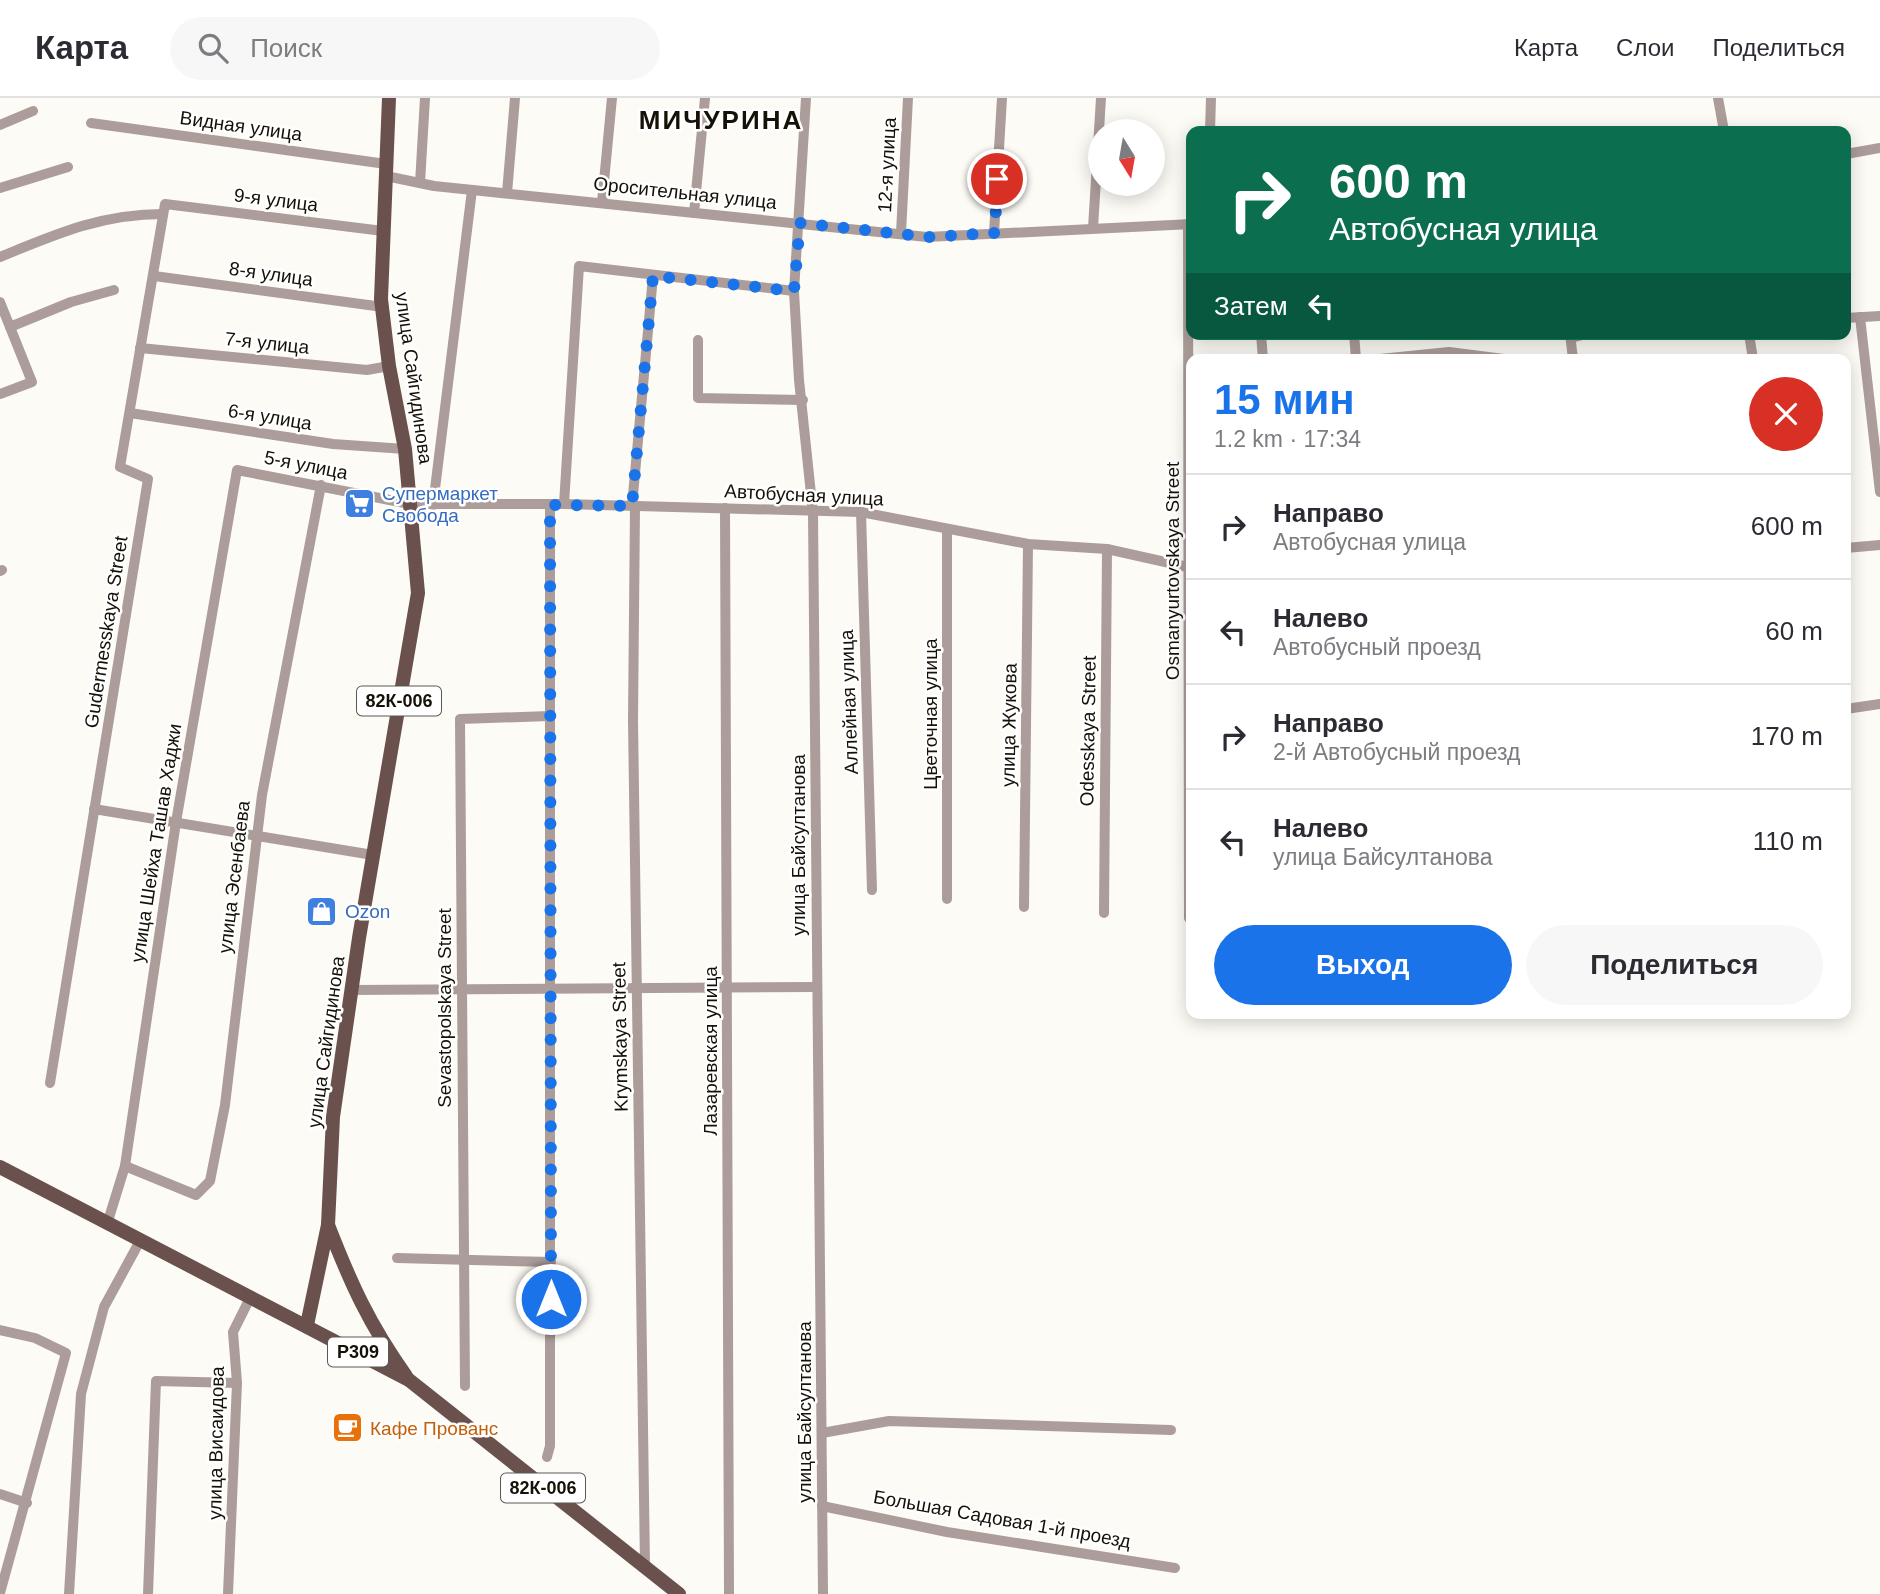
<!DOCTYPE html>
<html lang="ru">
<head>
<meta charset="utf-8">
<style>
  :root { --surface:#fff; --page:#f7f7f7; --text:#2b2b33; --muted:#7c7c81; --line:#e1e1e2; --accent:#1a73e8 }
  body { margin:0; font-family:Helvetica,sans-serif; background:var(--page); color:var(--text); height:100vh; display:flex; flex-direction:column; font-size:26px; white-space:nowrap }
  * { box-sizing:border-box; margin:0 }
  p { font-size:23px; color:var(--muted) }
  .icon { flex:none; width:38px; height:38px; fill:none; stroke:currentColor; stroke-width:2; stroke-linecap:round; stroke-linejoin:round }
  .map { position:relative; flex:1; overflow:hidden }
  .side { position:absolute; left:1186px; top:256px; width:665px; height:665px; display:flex; flex-direction:column; background:var(--surface); border-radius:14px; box-shadow:0 4px 18px #0003 }
  .side>* { flex:none }
  .guide { position:absolute; left:1186px; top:28px; width:665px; height:214px; border-radius:14px; box-shadow:0 4px 18px #0003; background:#0b6e4f; color:#fff; overflow:hidden }
  .needle { width:46px; rotate:169deg }
  .controls { position:absolute; left:1088px; top:21px; display:grid; gap:14px }
  .controls a { display:grid; place-items:center; width:77px; height:77px; border-radius:50%; background:var(--surface); box-shadow:0 4px 18px #0003; font-size:35px }
  .pin { position:absolute; display:grid; place-items:center; width:60px; height:60px; color:#fff; margin:-30px; border:4px solid #fff; border-radius:50%; box-shadow:0 2px 7px #0007 }
  .me { position:absolute; width:77px; margin:-38px; rotate:0deg; stroke-linejoin:round; filter:drop-shadow(0 0 5px #0008) }
  .turn { display:flex; align-items:center; gap:24px; height:147px; padding:0 28px; font-size:32px }
  .turn .icon { width:91px; height:91px; stroke-width:2.5 }
  .turn b { display:block; font-size:49px; line-height:60px }
  .then { display:flex; align-items:center; height:66px; padding:0 28px; background:#0003; gap:14px; font-size:26px }
  .round { display:grid; place-items:center; flex:none; width:74px; height:74px; border-radius:37px; background:var(--page) }
  .head { display:flex; align-items:center; justify-content:space-between; height:119px; padding:0 28px }
  h1 { font-size:42px; font-weight:700; line-height:52px; color:var(--accent) }
  .button { display:flex; gap:14px; margin-top:auto; padding:14px 28px }
  .button a { flex:1; height:80px; border-radius:42px; background:var(--accent); color:#fff; font-size:28px; font-weight:700; line-height:80px; text-align:center }
  .button a+a { background:var(--page); color:var(--text) }
  ul { padding:0; list-style:none }
  li { display:flex; align-items:center; gap:21px; height:105px; padding:0 28px; border-top:2px solid var(--line) }
  li div { flex:1 }
  li b { display:block; font-size:26px }
  li em { font-style:normal }
  header { display:flex; align-items:center; gap:42px; box-sizing:border-box; height:98px; padding:0 35px; background:var(--surface); border-bottom:2px solid var(--line) }
  header strong { font-size:33px }
  nav { display:flex; gap:38px; margin-inline-start:auto; font-size:24px }
  .search { width:490px; height:63px; background:var(--page); display:flex; align-items:center; gap:18px; box-sizing:border-box; padding:0 24px; border-radius:38px; color:var(--muted); font-size:26px }
  .map>svg:first-child { display:block }
  .lines { fill:none; stroke-linecap:round; stroke-linejoin:round }
  .minor { stroke:#ac9d9a; stroke-width:10 }
  .major { stroke:#6a514d; stroke-width:14 }
  .route { stroke:#1a73e8; stroke-width:12; stroke-dasharray:0 21.6 }
  .labels { text-anchor:middle; dominant-baseline:central; stroke-width:5; stroke-linejoin:round; paint-order:stroke }
  .shield { fill:#fff; stroke:#5b5851; stroke-width:2 }
  .shield-label { font-size:18px; font-weight:bold; fill:#151107 }
  .street-label { font-size:19px; fill:#151107; stroke:#fff }
  .shop-label { font-size:19px; fill:#366cbe; stroke:#fff; text-anchor:start }
  .food-label { font-size:19px; fill:#c56008; stroke:#fff; text-anchor:start }
  .district-label { font-size:26px; font-weight:bold; letter-spacing:2px; fill:#151107; stroke:#fff }
</style>
</head>
<body>
<header>
<strong>Карта</strong>
<div class="search"><svg class="icon" aria-label="search" viewBox="0 0 24 24"><circle cx="10" cy="10" r="6"/><path d="M15 15l6 6"/></svg>Поиск</div>
<nav><a>Карта</a><a>Слои</a><a>Поделиться</a></nav>
</header>
<div class="map">
<svg width="1880" height="1496" viewBox="0 0 1880 1496">
  <rect width="100%" height="100%" fill="#fdfbf5"/>
  <g class="lines">
    <g class="minor">
      <path d="M806 0 794 193 799 282 813 415 823 1496"/>
      <path d="M1718 0 1724 33"/>
      <path d="M91 25 386 66"/>
      <path d="M0 27 33 13"/>
      <path d="M1210 33 1211 0"/>
      <path d="M1846 56 1880 50"/>
      <path d="M386 78 434 88 927 139 1192 126"/>
      <path d="M420 85 425 0"/>
      <path d="M0 90 68 69"/>
      <path d="M507 95 515 0"/>
      <path d="M602 104 612 0"/>
      <path d="M694 115 705 0"/>
      <path d="M1188 126 1189 820"/>
      <path d="M1093 130 1101 0"/>
      <path d="M901 135 908 0"/>
      <path d="M994 135 1002 0"/>
      <path d="M0 159C56 136 101 116 163 116"/>
      <path d="M154 178 383 209"/>
      <path d="M0 204 32 284 0 296"/>
      <path d="M1860 219 1880 394"/>
      <path d="M1846 220 1880 218"/>
      <path d="M10 229 71 204 114 192"/>
      <path d="M1261 236 1263 261"/>
      <path d="M1354 236 1356 261"/>
      <path d="M1570 236 1573 261"/>
      <path d="M1749 236 1753 261"/>
      <path d="M1571 240 1586 236"/>
      <path d="M698 242V300L803 302"/>
      <path d="M140 250 367 272 389 268"/>
      <path d="M1380 261 1449 254 1504 261"/>
      <path d="M130 315 333 346 405 351"/>
      <path d="M564 406 579 168 794 193"/>
      <path d="M433 407 472 92"/>
      <path d="M632 408 653 178"/>
      <path d="M635 408 633 622 645 1469"/>
      <path d="M725 410 729 1496"/>
      <path d="M861 414 872 792"/>
      <path d="M947 431V801"/>
      <path d="M1846 450 1880 447"/>
      <path d="M0 473 2 472"/>
      <path d="M1846 611 1880 606"/>
      <path d="M94 711 373 757"/>
      <path d="M1024 809 1028 446"/>
      <path d="M1104 815 1107 451"/>
      <path d="M352 892 816 889"/>
      <path d="M50 985 148 381 120 369 165 106 383 133"/>
      <path d="M125 1068 196 1097 210 1083 225 1007 262 697 321 387"/>
      <path d="M108 1123 125 1068 176 724 237 372 410 406H564L861 414 1028 446 1107 451 1192 470"/>
      <path d="M397 1160 551 1164"/>
      <path d="M0 1232 35 1240 66 1255 0 1495"/>
      <path d="M465 1288 460 621 549 618"/>
      <path d="M822 1335 889 1323 1171 1332"/>
      <path d="M547 1359 550 1348C552 1035 548 721 550 407"/>
      <path d="M0 1396 27 1405"/>
      <path d="M822 1408 947 1434 1175 1470"/>
      <path d="M69 1496 81 1296 104 1209 141 1141"/>
      <path d="M148 1496 156 1283 237 1285"/>
      <path d="M228 1496 237 1285 233 1234 251 1198"/>
    </g>
    <g class="major">
      <path d="M0 1069 409 1282 679 1496"/>
      <path d="M328 1127C351 1186 369 1226 406 1278"/>
      <path d="M307 1227 328 1127 333 1019 359 840 418 495 405 351 389 268 381 201 389 0"/>
    </g>
  </g>
  <g class="lines">
    <path class="route" d="M551 1201 550 407 632 408 653 178 794 193 800 125 928 139 995 135 997 81"/>
  </g>
  <defs>
    <symbol id="supermarket-square" viewBox="-11 -11 22 22"><rect x="-9" y="-9" width="18" height="18" rx="4" fill="#3f7fe0" stroke="#fff"/><path d="M-6-5.5h2.5l.6 2H6L4.5 2H-2.5L-4.4-4H-6ZM-1.5 3.2a1.3 1.3 0 1 0 .1 0ZM3 3.2a1.3 1.3 0 1 0 .1 0Z" fill="#fff"/></symbol>
    <symbol id="shop-square" viewBox="-11 -11 22 22"><rect x="-9" y="-9" width="18" height="18" rx="4" fill="#3f7fe0" stroke="#fff"/><path d="M-5-2.5h2.3a2.7 3.5 0 0 1 5.4 0H5L5.5 6h-11ZM-1.5-2.5h3a1.5 2.3 0 0 0-3 0Z" fill="#fff"/></symbol>
    <symbol id="cafe-square" viewBox="-11 -11 22 22"><rect x="-9" y="-9" width="18" height="18" rx="4" fill="#e8710a" stroke="#fff"/><path d="M-5.5-4.5H6V0H3Q3 3.5 0 3.5H-2.5Q-5.5 3.5-5.5 0ZM3-3.2v2h1.7v-2ZM-6 4.5H4V6H-6Z" fill="#fff"/></symbol>
  </defs>
  <g fill-rule="evenodd">
    <use href="#supermarket-square" x="342" y="388" width="35" height="35"/>
    <use href="#shop-square" x="304" y="796" width="35" height="35"/>
    <use href="#cafe-square" x="330" y="1312" width="35" height="35"/>
  </g>
  <g class="labels">
    <g class="shield">
      <rect x="357" y="588.5" width="84" height="29" rx="5"/>
      <rect x="328" y="1239.5" width="60" height="29" rx="5"/>
      <rect x="501" y="1375.5" width="84" height="29" rx="5"/>
    </g>
    <g class="shield-label">
      <text x="399" y="603">82К-006</text>
      <text x="358" y="1254">Р309</text>
      <text x="543" y="1390">82К-006</text>
    </g>
    <g class="street-label">
      <text transform="translate(241 28) rotate(8)">Видная улица</text>
      <text transform="translate(887 67) rotate(-87)">12-я улица</text>
      <text transform="translate(685 95) rotate(6)">Оросительная улица</text>
      <text transform="translate(276 102) rotate(7)">9-я улица</text>
      <text transform="translate(271 176) rotate(8)">8-я улица</text>
      <text transform="translate(267 245) rotate(6)">7-я улица</text>
      <text transform="translate(414 280) rotate(82)">улица Сайгидинова</text>
      <text transform="translate(270 319) rotate(9)">6-я улица</text>
      <text transform="translate(306 367) rotate(11)">5-я улица</text>
      <text transform="translate(804 397) rotate(3)">Автобусная улица</text>
      <text transform="translate(1172 473) rotate(-90)">Osmanyurtovskaya Street</text>
      <text transform="translate(106 534) rotate(-81)">Gudermesskaya Street</text>
      <text transform="translate(849 604) rotate(-92)">Аллейная улица</text>
      <text transform="translate(930 616) rotate(-90)">Цветочная улица</text>
      <text transform="translate(1009 627) rotate(-89)">улица Жукова</text>
      <text transform="translate(1088 633) rotate(-89)">Odesskaya Street</text>
      <text transform="translate(156 745) rotate(-81)">улица Шейха Ташав Хаджи</text>
      <text transform="translate(798 747) rotate(-90)">улица Байсултанова</text>
      <text transform="translate(234 779) rotate(-83)">улица Эсенбаева</text>
      <text transform="translate(444 910) rotate(-90)">Sevastopolskaya Street</text>
      <text transform="translate(620 939) rotate(-91)">Krymskaya Street</text>
      <text transform="translate(326 944) rotate(-82)">улица Сайгидинова</text>
      <text transform="translate(710 953) rotate(-90)">Лазаревская улица</text>
      <text transform="translate(804 1314) rotate(-90)">улица Байсултанова</text>
      <text transform="translate(216 1345) rotate(-89)">улица Висаидова</text>
      <text transform="translate(1002 1421) rotate(10)">Большая Садовая 1-й проезд</text>
    </g>
    <g class="shop-label">
      <text x="382" y="395">Супермаркет<tspan x="382" dy="22">Свобода</tspan></text>
      <text x="345" y="813">Ozon</text>
    </g>
    <g class="food-label">
      <text x="370" y="1330">Кафе Прованс</text>
    </g>
    <g class="district-label">
      <text x="721" y="22">МИЧУРИНА</text>
    </g>
  </g>
</svg>
<div class="controls">
<a><svg class="needle" viewBox="-14 -14 28 28"><path d="M0-13l5 13h-10z" fill="#e53935"/><path d="M0 13l5-13h-10z" fill="#7c7c81"/></svg></a>
</div>
<div class="pin" style="left:997px;top:81px;background:#d93025"><svg class="icon" aria-label="arrive" viewBox="0 0 24 24"><path d="M6 21V4h12l-3 4 3 4H6"/></svg></div>
<svg class="me" style="left:551px;top:1201px" viewBox="-20 -20 40 40"><circle r="17" fill="#1a73e8" stroke="#fff" stroke-width="3"/><path d="M0-11L8 9 0 5-8 9z" fill="#fff"/></svg>
<div class="guide">
<div class="turn"><svg class="icon" aria-label="right" viewBox="0 0 24 24"><path d="M7 20v-9h11M14 6l5 5-5 5"/></svg><div><b>600 m</b>Автобусная улица</div></div>
<div class="then">Затем<svg class="icon" aria-label="left" viewBox="0 0 24 24"><path d="M17 20v-9H6M10 6l-5 5 5 5"/></svg></div>
</div>
<section class="side">
<div class="head"><div><h1>15 мин</h1><p>1.2 km · 17:34</p></div><a class="round" style="background:#d93025;color:#fff"><svg class="icon" aria-label="close" viewBox="0 0 24 24"><path d="M6 6l12 12M18 6L6 18"/></svg></a></div>
<ul>
<li><svg class="icon" aria-label="right" viewBox="0 0 24 24"><path d="M7 20v-9h11M14 6l5 5-5 5"/></svg><div><b>Направо</b><p>Автобусная улица</p></div><em>600 m</em></li>
<li><svg class="icon" aria-label="left" viewBox="0 0 24 24"><path d="M17 20v-9H6M10 6l-5 5 5 5"/></svg><div><b>Налево</b><p>Автобусный проезд</p></div><em>60 m</em></li>
<li><svg class="icon" aria-label="right" viewBox="0 0 24 24"><path d="M7 20v-9h11M14 6l5 5-5 5"/></svg><div><b>Направо</b><p>2-й Автобусный проезд</p></div><em>170 m</em></li>
<li><svg class="icon" aria-label="left" viewBox="0 0 24 24"><path d="M17 20v-9H6M10 6l-5 5 5 5"/></svg><div><b>Налево</b><p>улица Байсултанова</p></div><em>110 m</em></li>
</ul>
<div class="button"><a>Выход</a><a>Поделиться</a></div>
</section>
</div>
</body>
</html>
